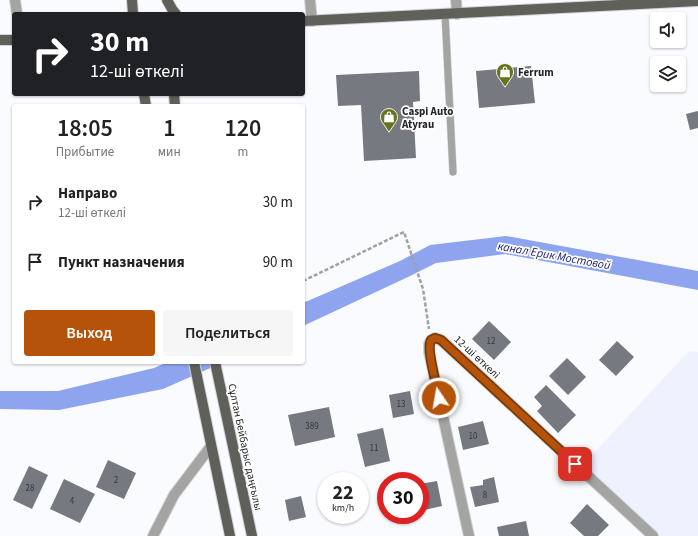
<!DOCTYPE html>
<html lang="ru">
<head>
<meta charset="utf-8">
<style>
  :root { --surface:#fff; --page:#f6f6f6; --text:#222; --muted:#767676; --accent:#b45309 }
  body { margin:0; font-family:"Source Sans 3",sans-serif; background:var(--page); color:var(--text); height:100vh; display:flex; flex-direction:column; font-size:15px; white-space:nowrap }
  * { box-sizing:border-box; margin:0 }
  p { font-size:13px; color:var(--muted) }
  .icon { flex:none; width:22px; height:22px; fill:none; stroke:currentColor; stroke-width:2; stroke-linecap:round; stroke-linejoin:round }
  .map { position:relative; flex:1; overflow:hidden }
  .panel { position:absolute; left:12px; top:104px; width:293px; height:260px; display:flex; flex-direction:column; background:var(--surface); border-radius:4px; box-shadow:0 1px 3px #0004 }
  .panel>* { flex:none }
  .banner { position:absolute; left:12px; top:12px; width:293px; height:84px; border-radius:4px; box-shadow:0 1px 3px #0004; background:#202124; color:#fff; overflow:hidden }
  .tools { position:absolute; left:650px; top:12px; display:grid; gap:8px }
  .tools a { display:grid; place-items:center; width:36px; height:36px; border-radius:4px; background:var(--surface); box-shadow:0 1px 3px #0004; font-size:20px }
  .speed { position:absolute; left:317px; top:472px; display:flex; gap:8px; font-size:20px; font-weight:700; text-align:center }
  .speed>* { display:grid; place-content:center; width:52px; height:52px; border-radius:50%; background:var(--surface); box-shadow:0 1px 3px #0004; line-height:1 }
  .speed small { font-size:10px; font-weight:400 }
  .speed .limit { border:6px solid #d22; background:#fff; color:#111 }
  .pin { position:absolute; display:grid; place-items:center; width:34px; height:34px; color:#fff; margin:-17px; border-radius:8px; box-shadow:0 2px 6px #0006 }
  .me { position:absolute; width:44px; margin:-22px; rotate:348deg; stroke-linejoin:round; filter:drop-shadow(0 0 3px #0008) }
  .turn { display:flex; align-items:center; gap:14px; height:84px; padding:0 12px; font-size:18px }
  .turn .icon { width:52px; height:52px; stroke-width:2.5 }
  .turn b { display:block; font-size:28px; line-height:34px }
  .eta { display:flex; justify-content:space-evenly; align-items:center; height:68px; text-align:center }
  .eta b { font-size:24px; font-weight:600; line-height:28px }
  .cta { display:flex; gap:8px; margin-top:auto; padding:8px 12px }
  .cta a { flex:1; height:46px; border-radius:4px; background:var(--accent); color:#fff; font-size:16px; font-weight:600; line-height:46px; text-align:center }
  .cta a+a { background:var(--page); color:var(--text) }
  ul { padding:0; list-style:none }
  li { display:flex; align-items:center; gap:12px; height:60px; padding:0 12px }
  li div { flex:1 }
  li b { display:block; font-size:15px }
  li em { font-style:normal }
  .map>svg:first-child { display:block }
  .built { fill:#eef2ff }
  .water { fill:#8fa4ef }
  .building { fill:#777981 }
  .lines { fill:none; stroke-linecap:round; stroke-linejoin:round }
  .service-casing { stroke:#d2d4d7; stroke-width:8 }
  .minor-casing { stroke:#d2d4d7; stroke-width:12 }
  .primary-casing { stroke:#d2d4d7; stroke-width:12 }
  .path { stroke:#9fa1a4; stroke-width:2.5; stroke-dasharray:4 2; stroke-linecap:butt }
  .service { stroke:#a4a5a2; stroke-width:7 }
  .minor { stroke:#a4a5a2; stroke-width:10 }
  .primary { stroke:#5e6059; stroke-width:10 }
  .route-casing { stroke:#753606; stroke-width:10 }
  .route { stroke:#b45309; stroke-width:7 }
  .labels { text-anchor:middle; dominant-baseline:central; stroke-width:3.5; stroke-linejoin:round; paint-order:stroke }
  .number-label { font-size:9px; fill:#38393e }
  .poi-label { font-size:11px; font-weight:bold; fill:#232427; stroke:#fff; text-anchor:start }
  .street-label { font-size:11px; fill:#232427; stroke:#fff }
  .water-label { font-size:12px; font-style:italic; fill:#1b2175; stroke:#fff }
</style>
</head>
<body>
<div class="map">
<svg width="698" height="536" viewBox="0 0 698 536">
  <rect width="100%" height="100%" fill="#f9fbfe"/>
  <path class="built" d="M689 351 698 352V536H660L582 466Z"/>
  <g class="water">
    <path d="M506 236 698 271V290L505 254 436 263 408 277 303 326V303L400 261 430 245Z"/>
    <path d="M168 362H224L163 389 59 410 0 409V391H58L154 368Z"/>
  </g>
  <g class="building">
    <path d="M531 66 535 103 479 108 476 71Z"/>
    <path d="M419 71 420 101 413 102 416 158 364 161 361 105 338 106 336 75Z"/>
    <path d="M698 111V128L690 130 686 114Z"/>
    <path d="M489 321 511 342 494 360 472 339Z"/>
    <path d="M617 341 634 357 616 376 599 360Z"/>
    <path d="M567 358 586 377 568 395 549 376Z"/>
    <path d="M546 385 576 415 558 433 537 411 542 406 534 397Z"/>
    <path d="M410 391 414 414 393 418 389 395Z"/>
    <path d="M329 407 335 437 295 446 288 415Z"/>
    <path d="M483 421 489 444 463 450 458 427Z"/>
    <path d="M383 428 390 461 365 467 357 434Z"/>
    <path d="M108 460 136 473 124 499 96 487Z"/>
    <path d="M29 466 48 475 32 509 13 500Z"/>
    <path d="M494 477 499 502 475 507 470 487 483 485V480Z"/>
    <path d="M64 479 95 494 80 523 50 509Z"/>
    <path d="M437 481 442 506 420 511V484Z"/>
    <path d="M301 496 306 517 289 521 285 500Z"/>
    <path d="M587 504 609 525 598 536H584L570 523Z"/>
    <path d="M526 521 529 536H499L497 527Z"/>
  </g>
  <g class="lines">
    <defs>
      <path id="service" d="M445 14 453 172"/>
      <g id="minor">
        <path d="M15 0 17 14"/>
        <path d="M310 0 312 21"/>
        <path d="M456 0 457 14"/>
        <path d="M153 536 174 495 211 446"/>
        <path d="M469 536 429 352V344L431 340 435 338 441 340 653 536"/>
      </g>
      <g id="primary">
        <path d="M132 0 133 14"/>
        <path d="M167 0 172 9 176 14"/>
        <path d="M303 21 698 1"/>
        <path d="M0 40H14"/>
        <path d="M144 94 146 106"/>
        <path d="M174 94 175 106"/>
        <path d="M194 362 230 536"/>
        <path d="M215 362 252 536"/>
      </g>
    </defs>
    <use href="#service" class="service-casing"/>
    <use href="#minor" class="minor-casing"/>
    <use href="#primary" class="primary-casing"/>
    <path class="path" d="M303 281 404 232 423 289 429 329"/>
    <use href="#service" class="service"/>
    <use href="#minor" class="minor"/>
    <use href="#primary" class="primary"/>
  </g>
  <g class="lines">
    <defs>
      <path id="route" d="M439 398C437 385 426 350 431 340L435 338 441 340 575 464"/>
    </defs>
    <use href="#route" class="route-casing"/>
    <use href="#route" class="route"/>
  </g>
  <defs>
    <symbol id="shop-pin" viewBox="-11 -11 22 30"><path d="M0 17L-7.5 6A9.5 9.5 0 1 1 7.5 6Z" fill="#67731e" stroke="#fff"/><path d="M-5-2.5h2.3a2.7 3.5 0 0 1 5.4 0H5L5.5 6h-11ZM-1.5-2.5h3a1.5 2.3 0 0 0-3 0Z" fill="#fff"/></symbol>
  </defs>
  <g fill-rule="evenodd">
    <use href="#shop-pin" x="495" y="62" width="20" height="27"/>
    <use href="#shop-pin" x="379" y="107" width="20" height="27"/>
  </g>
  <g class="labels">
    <g class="number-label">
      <text x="491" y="341">12</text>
      <text x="401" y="404">13</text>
      <text x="312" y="426">389</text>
      <text x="473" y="436">10</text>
      <text x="374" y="448">11</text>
      <text x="116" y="480">2</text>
      <text x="30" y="488">28</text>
      <text x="485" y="495">8</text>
      <text x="72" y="501">4</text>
    </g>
    <g class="poi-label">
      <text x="518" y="72">Ferrum</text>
      <text x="402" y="111">Caspi Auto<tspan x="402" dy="13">Atyrau</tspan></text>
    </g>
    <g class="street-label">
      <text transform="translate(477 357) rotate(43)">12-ші өткелі</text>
      <text transform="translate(245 447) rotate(78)">Сұлтан Бейбарыс даңғылы</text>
    </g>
    <g class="water-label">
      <text transform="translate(554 256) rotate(10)">канал Ерик Мостовой</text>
    </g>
  </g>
</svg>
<div class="tools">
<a><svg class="icon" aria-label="sound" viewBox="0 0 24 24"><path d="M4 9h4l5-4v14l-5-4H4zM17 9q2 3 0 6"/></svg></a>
<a><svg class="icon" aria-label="layers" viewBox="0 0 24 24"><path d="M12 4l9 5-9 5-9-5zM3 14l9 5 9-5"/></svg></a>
</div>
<div class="speed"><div>22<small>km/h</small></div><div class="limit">30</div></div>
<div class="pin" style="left:575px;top:464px;background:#d93025"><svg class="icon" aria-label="arrive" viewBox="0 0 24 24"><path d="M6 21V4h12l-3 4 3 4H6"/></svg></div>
<svg class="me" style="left:439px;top:398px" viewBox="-20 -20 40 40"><circle r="17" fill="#b45309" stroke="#fff" stroke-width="3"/><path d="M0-11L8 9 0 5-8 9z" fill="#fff"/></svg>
<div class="banner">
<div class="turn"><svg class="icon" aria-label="right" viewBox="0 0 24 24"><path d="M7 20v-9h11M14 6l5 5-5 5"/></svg><div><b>30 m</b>12-ші өткелі</div></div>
</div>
<section class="panel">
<div class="eta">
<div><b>18:05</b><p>Прибытие</p></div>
<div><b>1</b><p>мин</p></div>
<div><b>120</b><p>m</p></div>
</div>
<ul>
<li><svg class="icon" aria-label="right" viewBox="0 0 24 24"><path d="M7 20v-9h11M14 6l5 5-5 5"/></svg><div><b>Направо</b><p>12-ші өткелі</p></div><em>30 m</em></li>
<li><svg class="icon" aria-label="arrive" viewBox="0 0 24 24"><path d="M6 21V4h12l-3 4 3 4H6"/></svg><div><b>Пункт назначения</b></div><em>90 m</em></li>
</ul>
<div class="cta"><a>Выход</a><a>Поделиться</a></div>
</section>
</div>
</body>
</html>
